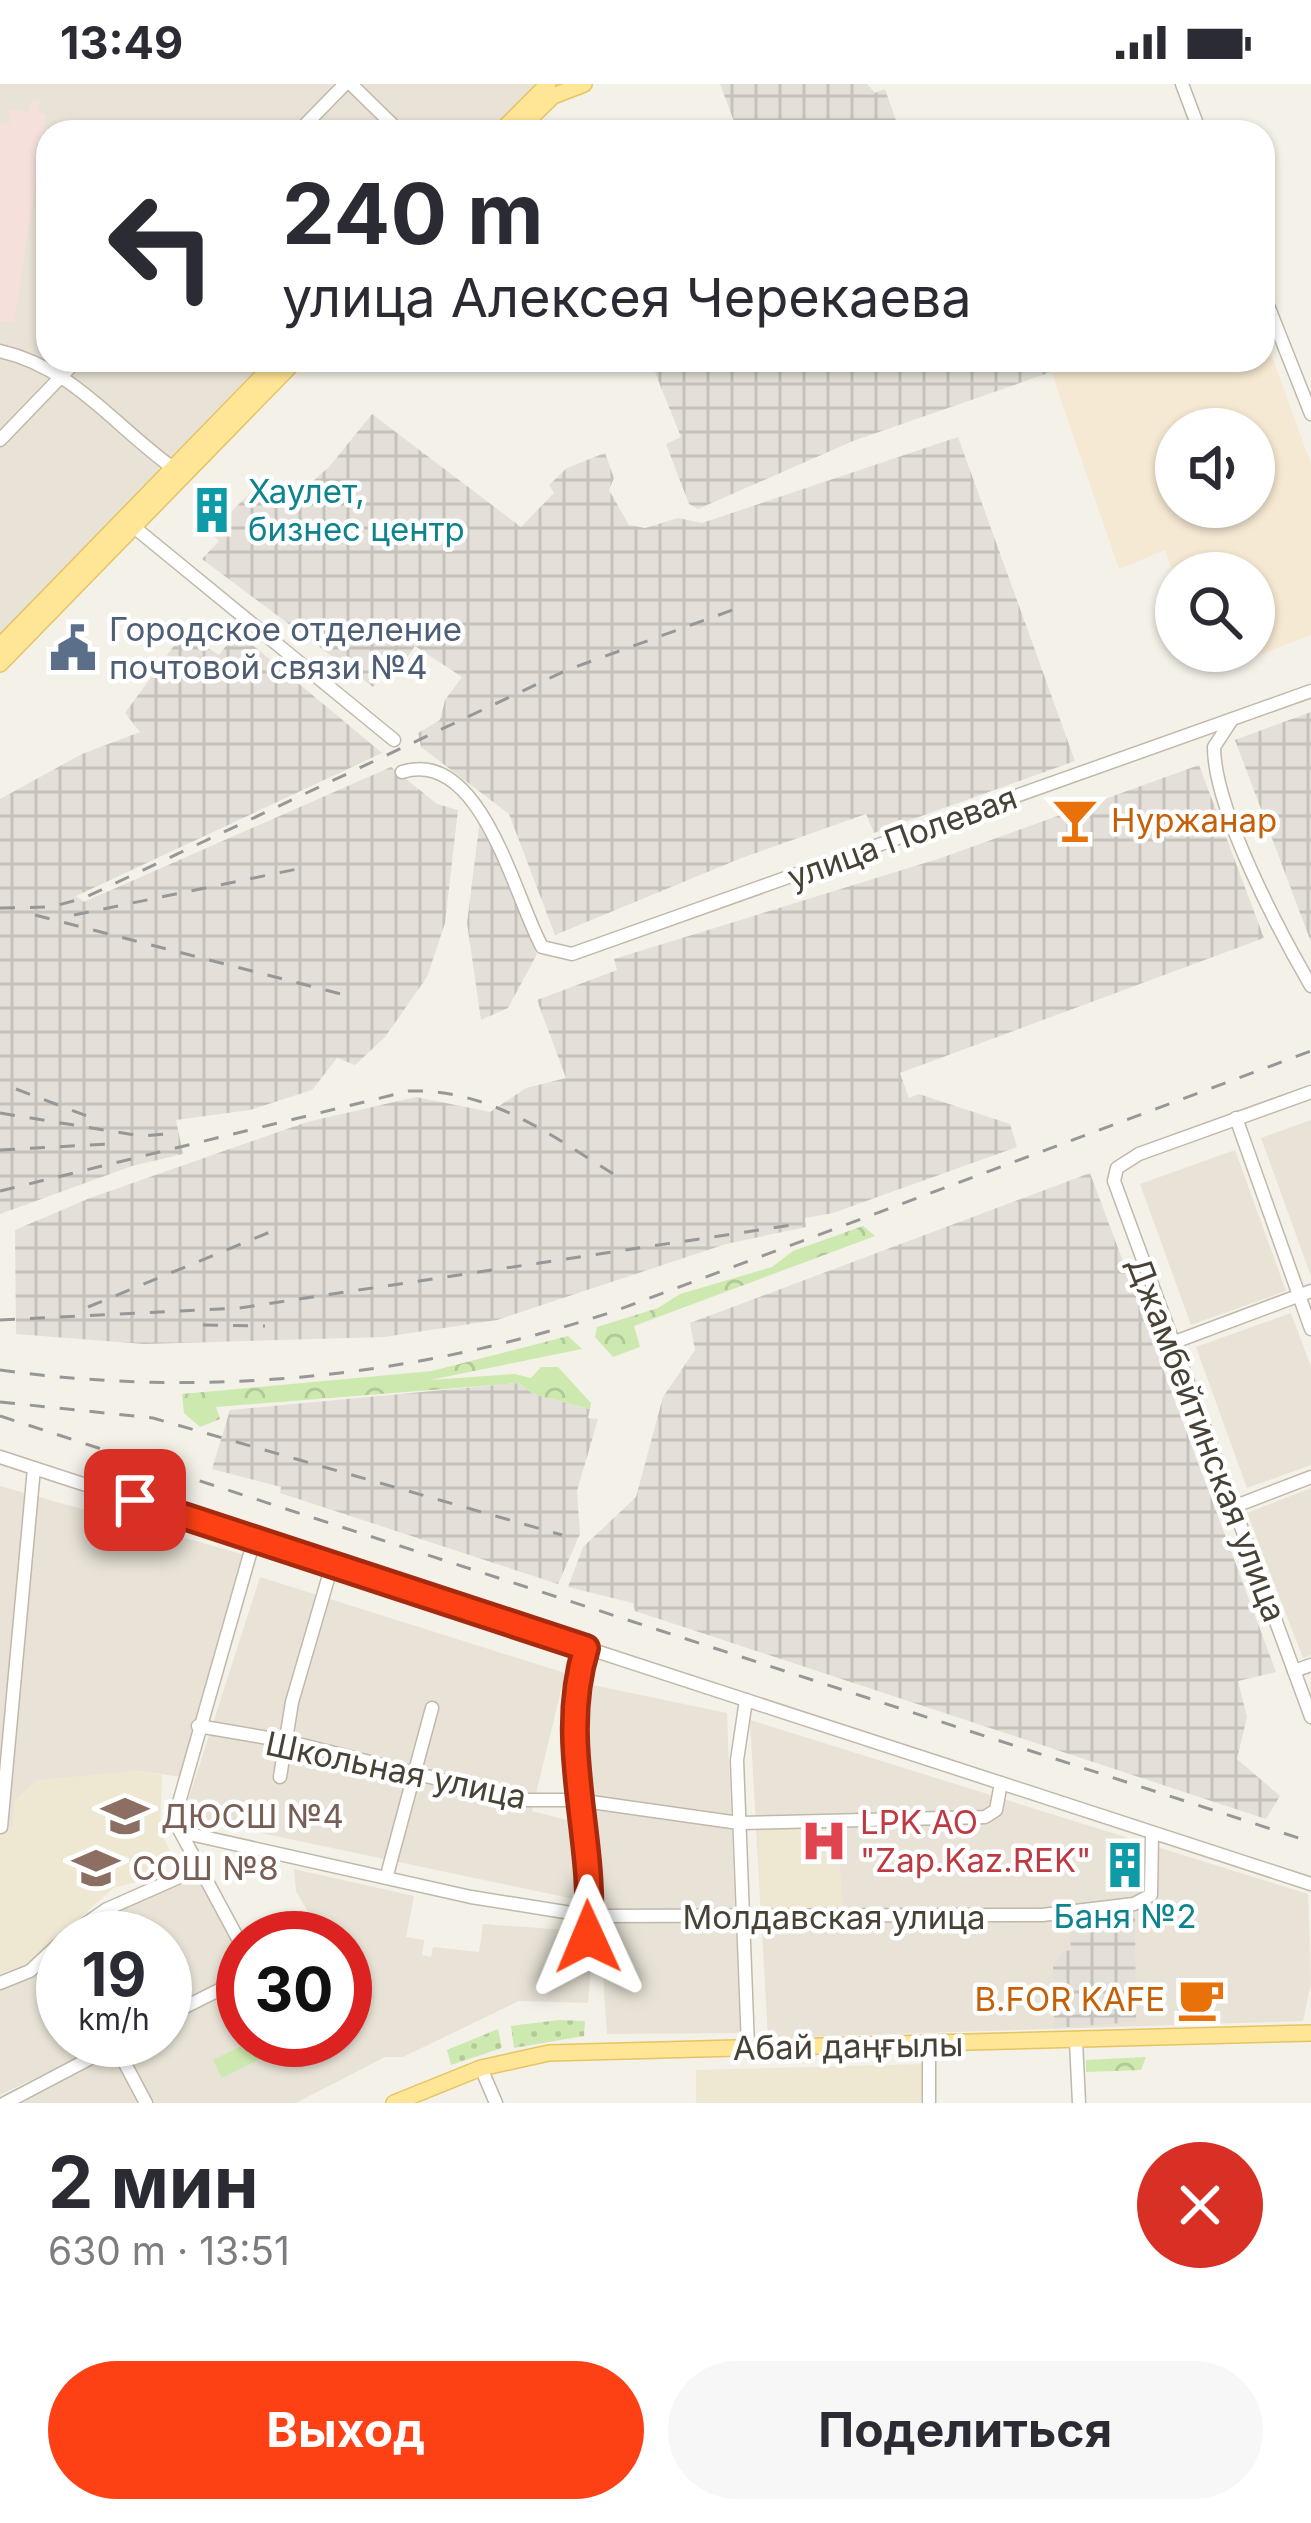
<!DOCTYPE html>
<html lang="ru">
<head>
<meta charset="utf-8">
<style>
  :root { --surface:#fff; --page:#f7f7f7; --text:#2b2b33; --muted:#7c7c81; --accent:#fe4115 }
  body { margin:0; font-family:Inter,sans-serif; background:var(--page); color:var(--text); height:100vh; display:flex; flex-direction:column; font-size:45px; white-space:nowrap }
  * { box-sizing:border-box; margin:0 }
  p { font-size:39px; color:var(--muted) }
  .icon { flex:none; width:66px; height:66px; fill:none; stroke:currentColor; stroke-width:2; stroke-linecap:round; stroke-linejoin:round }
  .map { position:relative; height:2019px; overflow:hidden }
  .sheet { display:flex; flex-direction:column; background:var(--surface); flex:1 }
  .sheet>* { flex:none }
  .hud { position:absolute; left:36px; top:36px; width:1239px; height:252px; border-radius:36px; box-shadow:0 3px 9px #0004; background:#fff; color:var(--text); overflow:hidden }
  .buttons { position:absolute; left:1155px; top:324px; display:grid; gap:24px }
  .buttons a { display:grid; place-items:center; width:120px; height:120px; border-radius:50%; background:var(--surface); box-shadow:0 3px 9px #0004; font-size:60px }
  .speed { position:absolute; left:36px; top:1827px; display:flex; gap:24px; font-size:60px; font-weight:700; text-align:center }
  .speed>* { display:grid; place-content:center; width:156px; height:156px; border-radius:50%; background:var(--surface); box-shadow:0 3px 9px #0004; line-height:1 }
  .speed small { font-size:30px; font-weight:400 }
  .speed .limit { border:18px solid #d22; background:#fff; color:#111 }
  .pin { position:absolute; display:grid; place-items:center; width:102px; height:102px; color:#fff; margin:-51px; border-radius:24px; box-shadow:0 6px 18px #0006 }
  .me { position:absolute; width:132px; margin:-66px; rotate:359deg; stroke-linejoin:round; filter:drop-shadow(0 0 9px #0008) }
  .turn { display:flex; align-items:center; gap:42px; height:252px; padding:0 48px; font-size:54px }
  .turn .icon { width:156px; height:156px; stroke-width:2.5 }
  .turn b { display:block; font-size:84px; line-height:102px }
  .round { display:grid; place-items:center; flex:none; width:126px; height:126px; border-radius:63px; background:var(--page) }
  .head { display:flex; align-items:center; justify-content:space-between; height:204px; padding:0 48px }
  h1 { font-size:72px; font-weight:700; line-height:90px }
  .action { display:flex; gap:24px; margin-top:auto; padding:24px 48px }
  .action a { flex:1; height:138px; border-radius:72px; background:var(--accent); color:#fff; font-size:48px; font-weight:700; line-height:138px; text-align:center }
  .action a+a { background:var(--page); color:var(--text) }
  .status { display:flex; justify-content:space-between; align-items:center; height:84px; padding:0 60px; background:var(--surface); direction:ltr }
  .status svg { height:33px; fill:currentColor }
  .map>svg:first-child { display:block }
  .residential { fill:#e8e3d6 }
  .commercial { fill:#f6e9d3; fill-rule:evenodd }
  .industrial { fill:url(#industrial-grid) }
  .education { fill:#eee7d2 }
  .medical { fill:#f5e0db }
  .grass { fill:url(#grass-dots) }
  .forest { fill:url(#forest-crowns) }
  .garden { fill:#cde9b0 }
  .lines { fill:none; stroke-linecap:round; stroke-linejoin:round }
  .minor-casing { stroke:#c0b9aa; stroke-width:15 }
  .major-casing { stroke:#e6c464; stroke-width:18 }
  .minor { stroke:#fff; stroke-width:12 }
  .major { stroke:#ffe596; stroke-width:15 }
  .rail { stroke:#979797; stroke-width:3; stroke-dasharray:15 15; stroke-linecap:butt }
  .route-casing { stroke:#a52a0e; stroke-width:30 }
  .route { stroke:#fe4115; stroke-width:21 }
  .labels { text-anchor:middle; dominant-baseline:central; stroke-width:9; stroke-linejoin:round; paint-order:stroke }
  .culture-label { font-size:33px; fill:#0d838f; stroke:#fff; text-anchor:start }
  .service-label { font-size:33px; fill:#4e5e75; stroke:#fff; text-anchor:start }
  .food-label { font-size:33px; fill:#c56008; stroke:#fff; text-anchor:start }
  .street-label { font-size:33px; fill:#484236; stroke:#fff }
  .education-label { font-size:33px; fill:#785e54; stroke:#fff; text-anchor:start }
  .health-label { font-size:33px; fill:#be3a42; stroke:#fff; text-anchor:start }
</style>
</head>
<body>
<div class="status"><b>13:49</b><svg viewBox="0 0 49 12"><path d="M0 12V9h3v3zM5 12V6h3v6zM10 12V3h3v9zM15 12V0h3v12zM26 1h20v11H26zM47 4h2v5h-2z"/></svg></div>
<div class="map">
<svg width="1311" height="2019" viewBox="0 0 1311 2019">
  <defs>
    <pattern id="industrial-grid" width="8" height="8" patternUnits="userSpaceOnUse" patternTransform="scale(3)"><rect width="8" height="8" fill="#e4e0d9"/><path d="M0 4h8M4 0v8" fill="none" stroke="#c5c1bb"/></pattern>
    <pattern id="grass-dots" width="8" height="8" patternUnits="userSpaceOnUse" patternTransform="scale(3)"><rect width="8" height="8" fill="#cde9b0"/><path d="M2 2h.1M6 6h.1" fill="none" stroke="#b2c998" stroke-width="1.8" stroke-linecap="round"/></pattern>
    <pattern id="forest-crowns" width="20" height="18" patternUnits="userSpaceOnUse" patternTransform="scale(3)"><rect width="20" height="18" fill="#cde9b0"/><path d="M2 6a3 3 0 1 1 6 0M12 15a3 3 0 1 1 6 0" fill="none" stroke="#b2c998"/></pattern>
  </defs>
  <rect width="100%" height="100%" fill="#f4f1e8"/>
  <g class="residential">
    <path d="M0 0H548L500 48H48V276H278L0 562Z"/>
    <path d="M1311 1036V1192L1261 1054Z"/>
    <path d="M1235 1066 1286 1207 1191 1241 1140 1100Z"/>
    <path d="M1291 1229 1311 1283V1381L1247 1404 1196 1263Z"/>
    <path d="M0 1402 249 1472 183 1693 135 1687 13 1744 0 1742Z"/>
    <path d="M1311 1404V1571L1303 1574 1247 1429Z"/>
    <path d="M260 1493 565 1589 532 1727 579 1739 574 1815 209 1738 187 1720Z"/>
    <path d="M583 1599 727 1629 740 1949 607 1950Z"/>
    <path d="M750 1636 1308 1810 1311 1899 1303 1937 768 1954Z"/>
    <path d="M294 1785 414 1812 406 1853 424 1856 422 1871 431 1873 433 1863 479 1868 483 1840 594 1848 588 1919 519 1917 403 1973H385L296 2019H8L135 1956H165V1941L243 1902V1956H345V1854H323L296 1807Z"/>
    <path d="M197 1789 243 1880V1893L165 1931V1854H65Z"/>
    <path d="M63 1856V1956H114L0 2011V1901Z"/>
  </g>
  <path class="commercial" d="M1263 248 1311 380V551L1209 590 1201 567H1254V489H1176V496L1165 466 1119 485 1052 290 1086 276H1263ZM1176 345H1254V423H1176Z"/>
  <g class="industrial">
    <path d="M720 0H867L875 9 885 5 900 48H738Z"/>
    <path d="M650 276H1086L853 357 698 425 689 420 666 360 681 353Z"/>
    <path d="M372 330 521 443 554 409 549 401 567 384 605 369 614 394 609 406 629 441 645 444 678 434 702 439 958 353 1075 677 874 749 866 730 739 775 555 851 509 730 421 663 418 649 440 636 445 616 462 593 415 562 392 595 385 590 373 603 202 475 219 457 210 449 260 399 288 419 329 383Z"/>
    <path d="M184 548 219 571 237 548 382 669 76 812 84 818 391 683 437 720 458 726 445 839 427 893 385 953 355 981 337 974 312 1006 250 1026 176 1036 183 1070 132 1082 0 1130V715L82 670 140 648 125 629Z"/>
    <path d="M1311 628V858L1235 656Z"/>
    <path d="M1199 681 1264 854 900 989 909 1014 919 1010 1010 1040 1017 1063 833 1129 805 1134 806 1143 726 1160 497 1236 384 1253 144 1260 16 1250 15 1146 90 1114 307 1038 416 1013 490 1028 526 1004 566 994 537 916 617 886 614 875 941 774Z"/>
    <path d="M480 735 537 870 508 924 481 936 467 839Z"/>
    <path d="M1090 1089 1276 1588 1238 1597 1247 1633 1237 1675 1280 1712 1266 1735 635 1527 633 1519 568 1503 583 1463 636 1413 663 1313 695 1266 690 1239Z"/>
    <path d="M519 1299 533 1310 590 1325 588 1334 598 1335 577 1407 580 1450 558 1500 280 1409 281 1403 212 1385 230 1326Z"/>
    <path d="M1135 1827 1136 1938 1054 1944 1053 1880 1062 1868 1071 1866 1069 1831Z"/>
  </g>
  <g class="education">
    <path d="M135 1687 162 1691 160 1747 173 1773 148 1795 113 1804 26 1882 0 1894V1742L13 1743 14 1717 37 1696Z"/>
    <path d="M837 1743 843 1827 761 1829 758 1746Z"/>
    <path d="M925 1980 924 2019H696V1986Z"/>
  </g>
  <path class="medical" d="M31 16 40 17 38 29 46 30 14 239 0 237V39L9 40 10 26 29 28Z"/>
  <g class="grass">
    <path d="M559 1936 585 1937 584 1952 514 1964 511 1942Z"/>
    <path d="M498 1945 502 1964 451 1981 447 1966Z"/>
  </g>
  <g class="forest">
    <path d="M863 1142 875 1152 634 1242 640 1263 613 1273 595 1253 597 1243 658 1224 680 1210 772 1183 793 1167Z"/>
    <path d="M568 1252 582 1265 430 1296 515 1290 531 1294 541 1283H558L591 1319 590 1325 533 1310 519 1299 216 1323 220 1335 200 1343 184 1329 182 1310 432 1287Z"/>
    <path d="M1146 1973 1141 1986 1086 1988V1976Z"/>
  </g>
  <path class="garden" d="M249 1958 258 1976 222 1994 213 1976Z"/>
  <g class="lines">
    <defs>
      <g id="minor">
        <path d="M351 0 400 48"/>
        <path d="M1182 0 1200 48"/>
        <path d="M298 48 345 0"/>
        <path d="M1263 209 1311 330"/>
        <path d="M0 267C76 284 118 347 180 389"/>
        <path d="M0 356 77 276"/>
        <path d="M129 439 394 656"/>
        <path d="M1231 637 1214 663C1214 725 1279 847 1311 902"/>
        <path d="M402 688C481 663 514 812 542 863L572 870 1311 607"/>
        <path d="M1311 1008 1139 1070 1117 1084 1114 1097 1311 1633"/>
        <path d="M1236 1034 1311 1245"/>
        <path d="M1172 1259 1311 1207"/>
        <path d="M0 1373 1311 1800"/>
        <path d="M1233 1423 1311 1393"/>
        <path d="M587 1564C554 1661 598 1756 588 1853"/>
        <path d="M1294 1587 1311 1581"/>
        <path d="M746 1616 737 1676 748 1963"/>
        <path d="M198 1642 286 1657 522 1716H577L739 1739 985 1733 996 1726 1001 1699"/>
        <path d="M280 1693 292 1618 332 1481"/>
        <path d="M1 1743 34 1384"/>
        <path d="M181 1748 471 1813 590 1832 1042 1831 1134 1820 1151 1811 1152 1750"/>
        <path d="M387 1791 432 1624"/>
        <path d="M65 1854 107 1825 202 1783"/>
        <path d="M243 1864 174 1736 254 1456"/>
        <path d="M0 1899 30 1887 63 1856"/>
        <path d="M165 1933 243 1894"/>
        <path d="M113 1957 146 2019"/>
        <path d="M1076 1957 1079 2019"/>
        <path d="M929 1960V2019"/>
        <path d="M481 1984 496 2019"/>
        <path d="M5 2019 125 1956"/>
      </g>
      <g id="major">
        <path d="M500 48 548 0"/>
        <path d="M516 48 553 12 584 0"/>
        <path d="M0 562 278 276"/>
        <path d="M0 580 296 276"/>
        <path d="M394 2019 481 1984 549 1969 1311 1949"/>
      </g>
    </defs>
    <use href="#minor" class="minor-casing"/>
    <use href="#major" class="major-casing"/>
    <use href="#minor" class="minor"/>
    <use href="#major" class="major"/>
    <g class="rail">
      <path d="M0 824 51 823 84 814 567 586 738 524"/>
      <path d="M35 831 345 911"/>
      <path d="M74 831 307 783"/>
      <path d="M16 1005 100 1037"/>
      <path d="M0 1029 141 1052 178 1049"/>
      <path d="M0 1066 108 1060"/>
      <path d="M0 1107 409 1007C490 1005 549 1050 615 1091"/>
      <path d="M88 1223 275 1146"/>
      <path d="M0 1236 239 1224 799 1140"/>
      <path d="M203 1241 265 1242"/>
      <path d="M0 1286C208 1315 416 1293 615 1227L1311 967"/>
      <path d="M0 1318 153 1334 562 1451"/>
      <path d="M0 1332 1311 1758"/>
    </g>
  </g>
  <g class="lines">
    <defs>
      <path id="route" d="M135 1416 586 1564C556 1662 597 1755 588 1853"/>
    </defs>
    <use href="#route" class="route-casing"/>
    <use href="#route" class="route"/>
  </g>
  <defs>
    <symbol id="building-bare" viewBox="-9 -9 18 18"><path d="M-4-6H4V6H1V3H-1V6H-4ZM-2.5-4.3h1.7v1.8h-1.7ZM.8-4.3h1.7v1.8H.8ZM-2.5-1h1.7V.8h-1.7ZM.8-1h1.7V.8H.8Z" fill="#0f9aa8" stroke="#fff" stroke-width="2.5" paint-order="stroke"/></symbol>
    <symbol id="civic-bare" viewBox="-9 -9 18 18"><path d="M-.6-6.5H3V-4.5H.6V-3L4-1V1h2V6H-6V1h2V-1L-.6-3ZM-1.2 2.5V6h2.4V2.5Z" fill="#5c6f8a" stroke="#fff" stroke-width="2.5" paint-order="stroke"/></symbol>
    <symbol id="bar-bare" viewBox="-9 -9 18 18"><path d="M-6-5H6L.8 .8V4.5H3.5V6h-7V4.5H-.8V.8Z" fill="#e8710a" stroke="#fff" stroke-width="2.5" paint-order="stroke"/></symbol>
    <symbol id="school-bare" viewBox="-9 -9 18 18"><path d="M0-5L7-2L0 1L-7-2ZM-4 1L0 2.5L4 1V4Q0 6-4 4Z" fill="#8d6e63" stroke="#fff" stroke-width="2.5" paint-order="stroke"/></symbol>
    <symbol id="hospital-bare" viewBox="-9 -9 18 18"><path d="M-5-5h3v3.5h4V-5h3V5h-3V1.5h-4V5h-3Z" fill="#e0444e" stroke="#fff" stroke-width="2.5" paint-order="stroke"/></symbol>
    <symbol id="cafe-bare" viewBox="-9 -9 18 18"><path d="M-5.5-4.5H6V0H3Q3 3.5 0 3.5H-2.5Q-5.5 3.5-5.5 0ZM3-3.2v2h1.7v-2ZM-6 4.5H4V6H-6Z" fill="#e8710a" stroke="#fff" stroke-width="2.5" paint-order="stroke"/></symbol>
  </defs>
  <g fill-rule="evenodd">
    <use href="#building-bare" x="179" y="393" width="66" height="66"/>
    <use href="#civic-bare" x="40" y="531" width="66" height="66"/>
    <use href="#bar-bare" x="1042" y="703" width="66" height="66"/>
    <use href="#school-bare" x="92" y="1699" width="66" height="66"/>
    <use href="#hospital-bare" x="791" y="1724" width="66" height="66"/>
    <use href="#building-bare" x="1092" y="1748" width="66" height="66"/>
    <use href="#school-bare" x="63" y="1751" width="66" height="66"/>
    <use href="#cafe-bare" x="1168" y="1882" width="66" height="66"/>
  </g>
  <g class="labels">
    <g class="culture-label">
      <text x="248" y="407">Хаулет,<tspan x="248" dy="38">бизнес центр</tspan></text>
      <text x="1125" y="1832" text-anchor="middle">Баня №2</text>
    </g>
    <g class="service-label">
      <text x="109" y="545">Городское отделение<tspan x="109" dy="38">почтовой связи №4</tspan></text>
    </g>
    <g class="food-label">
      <text x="1111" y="736">Нуржанар</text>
      <text x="1165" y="1915" text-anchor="end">B.FOR KAFE</text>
    </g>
    <g class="street-label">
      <text transform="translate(902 753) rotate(-20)">улица Полевая</text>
      <text transform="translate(1207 1355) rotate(69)">Джамбейтинская улица</text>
      <text transform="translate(396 1686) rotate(12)">Школьная улица</text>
      <text x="834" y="1833">Молдавская улица</text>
      <text transform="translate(848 1962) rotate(-1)">Абай даңғылы</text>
    </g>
    <g class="education-label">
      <text x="161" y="1732">ДЮСШ №4</text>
      <text x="132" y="1784">СОШ №8</text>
    </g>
    <g class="health-label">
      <text x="860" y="1738">LPK AO<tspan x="860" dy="38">"Zap.Kaz.REK"</tspan></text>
    </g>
  </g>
</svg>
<div class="buttons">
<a><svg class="icon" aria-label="sound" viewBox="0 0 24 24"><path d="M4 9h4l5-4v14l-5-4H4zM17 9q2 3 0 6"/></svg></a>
<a><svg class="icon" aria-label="search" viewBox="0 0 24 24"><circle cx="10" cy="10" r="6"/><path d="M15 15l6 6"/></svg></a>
</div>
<div class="speed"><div>19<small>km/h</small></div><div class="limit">30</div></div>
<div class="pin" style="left:135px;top:1416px;background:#d93025"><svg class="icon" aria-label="arrive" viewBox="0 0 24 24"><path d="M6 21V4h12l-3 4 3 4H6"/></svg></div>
<svg class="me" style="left:588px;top:1853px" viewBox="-20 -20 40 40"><path d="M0-17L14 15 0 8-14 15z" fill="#fe4115" stroke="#fff" stroke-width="4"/></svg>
<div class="hud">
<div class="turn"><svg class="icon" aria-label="left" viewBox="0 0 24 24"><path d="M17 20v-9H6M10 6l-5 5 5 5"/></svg><div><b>240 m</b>улица Алексея Черекаева</div></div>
</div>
</div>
<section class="sheet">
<div class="head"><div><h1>2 мин</h1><p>630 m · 13:51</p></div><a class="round" style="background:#d93025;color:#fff"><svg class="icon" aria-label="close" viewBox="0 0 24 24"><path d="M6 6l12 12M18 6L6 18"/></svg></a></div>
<div class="action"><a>Выход</a><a>Поделиться</a></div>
</section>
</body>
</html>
